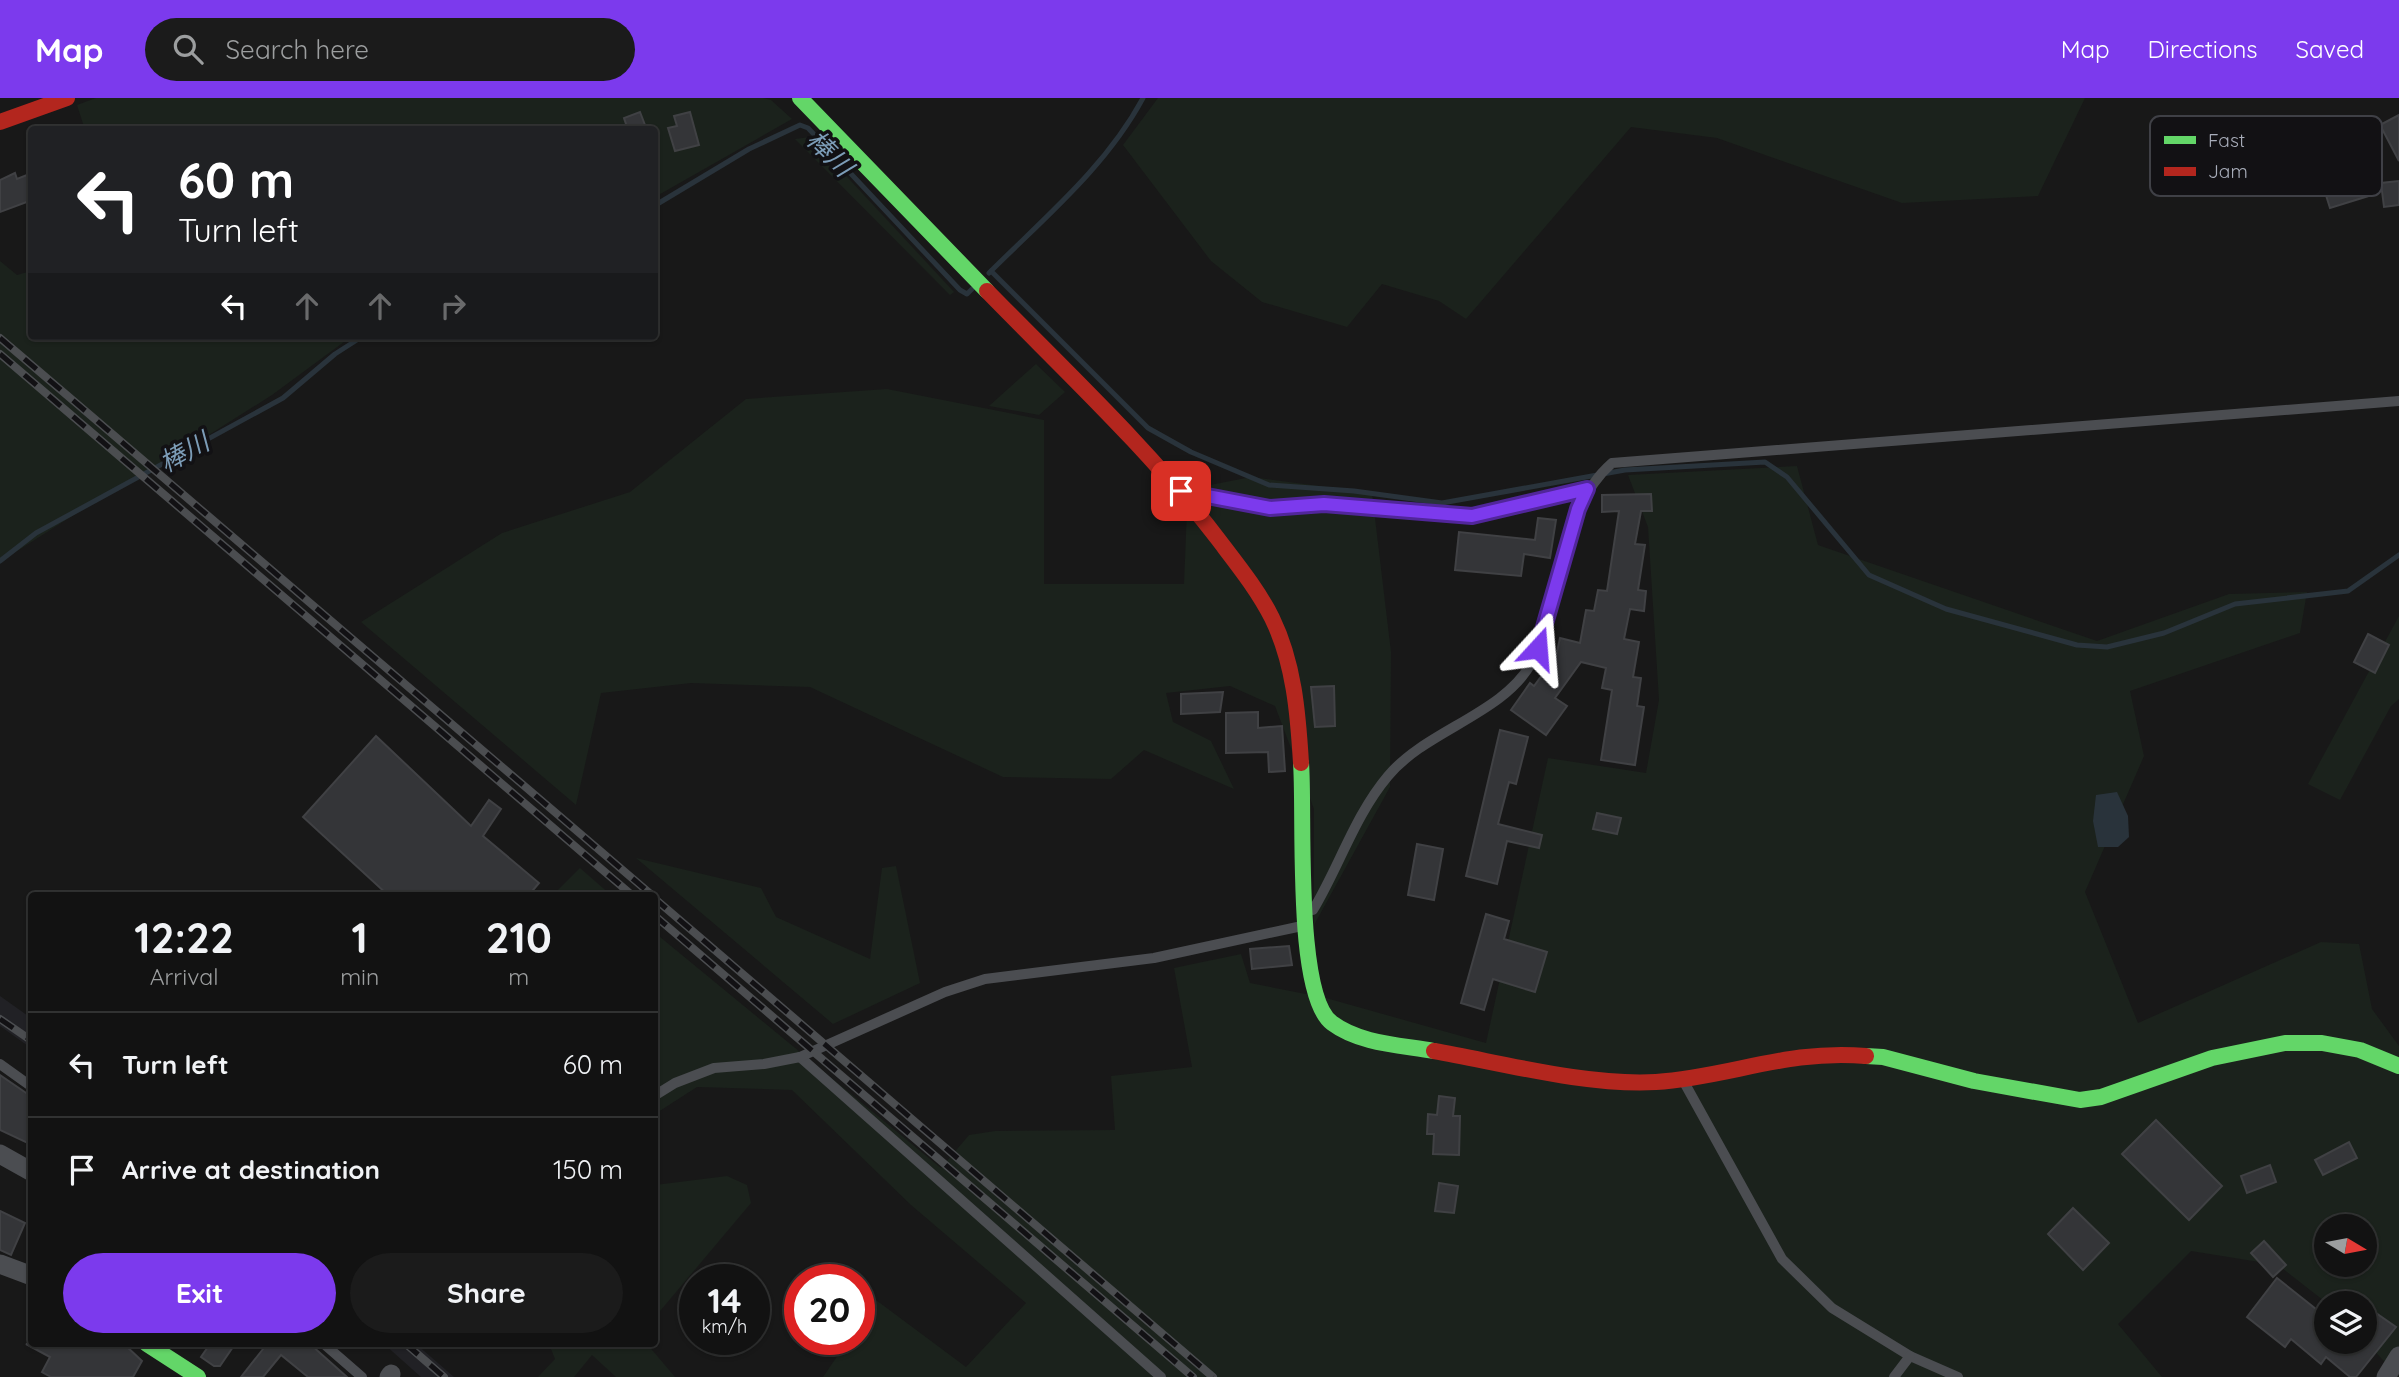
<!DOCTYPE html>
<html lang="en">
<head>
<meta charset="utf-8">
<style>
  :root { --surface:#121212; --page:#1b1b1b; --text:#f1f3f6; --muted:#9c9e9f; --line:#313232; --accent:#7c3aed }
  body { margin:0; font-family:Quicksand,"Noto Sans JP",sans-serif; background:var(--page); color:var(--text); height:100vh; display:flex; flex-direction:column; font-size:26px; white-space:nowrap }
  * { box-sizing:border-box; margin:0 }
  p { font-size:23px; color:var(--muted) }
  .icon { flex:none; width:38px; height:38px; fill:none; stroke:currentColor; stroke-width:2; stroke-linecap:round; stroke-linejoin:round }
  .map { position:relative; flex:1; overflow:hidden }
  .panel { position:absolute; left:28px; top:794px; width:630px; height:455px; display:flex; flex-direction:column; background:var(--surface); border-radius:7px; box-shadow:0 2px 5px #0004,0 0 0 2px var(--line) }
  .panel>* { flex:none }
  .banner { position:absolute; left:28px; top:28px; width:630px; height:214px; border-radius:7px; box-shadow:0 2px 5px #0004,0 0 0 2px var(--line); background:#202124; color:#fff; overflow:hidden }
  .needle { width:46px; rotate:100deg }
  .tools { position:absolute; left:2314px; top:1116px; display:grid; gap:14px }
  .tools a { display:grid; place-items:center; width:63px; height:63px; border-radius:50%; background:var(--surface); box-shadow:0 2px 5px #0004,0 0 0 2px var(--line); font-size:35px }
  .speed { position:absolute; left:679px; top:1166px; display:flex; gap:14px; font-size:35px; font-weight:700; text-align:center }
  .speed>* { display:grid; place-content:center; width:91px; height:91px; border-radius:50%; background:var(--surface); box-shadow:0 2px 5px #0004,0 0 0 2px var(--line); line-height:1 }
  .speed small { font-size:18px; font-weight:400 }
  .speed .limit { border:10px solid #d22; background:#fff; color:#111 }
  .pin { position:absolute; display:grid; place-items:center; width:60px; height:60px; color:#fff; margin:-30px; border-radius:14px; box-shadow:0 4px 10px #0006 }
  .me { position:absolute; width:77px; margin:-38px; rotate:19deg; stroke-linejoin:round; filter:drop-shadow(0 0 5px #0008) }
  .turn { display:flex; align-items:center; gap:24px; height:147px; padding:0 35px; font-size:32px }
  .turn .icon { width:91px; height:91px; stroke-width:2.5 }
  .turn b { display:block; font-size:49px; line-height:60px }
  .lanes { display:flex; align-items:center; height:66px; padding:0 35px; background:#0003; justify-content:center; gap:35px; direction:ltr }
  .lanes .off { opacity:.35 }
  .eta { display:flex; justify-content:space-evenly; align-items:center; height:119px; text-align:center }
  .eta b { font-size:42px; font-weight:700; line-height:49px }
  .action { display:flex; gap:14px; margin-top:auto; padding:14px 35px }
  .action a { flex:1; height:80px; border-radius:42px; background:var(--accent); color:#fff; font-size:28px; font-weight:700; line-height:80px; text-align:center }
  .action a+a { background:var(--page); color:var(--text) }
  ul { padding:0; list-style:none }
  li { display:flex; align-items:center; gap:21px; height:105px; padding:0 35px; border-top:2px solid var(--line) }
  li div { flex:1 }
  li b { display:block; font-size:26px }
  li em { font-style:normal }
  header { display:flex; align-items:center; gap:42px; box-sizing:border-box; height:98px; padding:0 35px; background:var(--accent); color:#fff }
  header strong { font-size:33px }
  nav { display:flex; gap:38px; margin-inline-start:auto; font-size:24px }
  .search { width:490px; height:63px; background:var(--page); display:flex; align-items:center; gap:18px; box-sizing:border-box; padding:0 24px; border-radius:38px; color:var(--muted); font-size:26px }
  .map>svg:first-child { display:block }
  .built { fill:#212125 }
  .green { fill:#1b221c; fill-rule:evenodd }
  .water { fill:#29333b }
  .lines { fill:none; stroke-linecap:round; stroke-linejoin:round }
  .stream { stroke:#29333b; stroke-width:5 }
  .building { fill:#343538; stroke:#404144; stroke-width:2 }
  .lane { stroke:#4b4d51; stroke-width:10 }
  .street { stroke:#4b4d51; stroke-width:19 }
  .fast { stroke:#63d668; stroke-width:16 }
  .jam { stroke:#b3261e; stroke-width:16 }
  .rail-casing { stroke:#4b4d50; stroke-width:8 }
  .rail { stroke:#121114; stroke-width:5; stroke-dasharray:16; stroke-linecap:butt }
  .route-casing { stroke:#51269a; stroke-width:18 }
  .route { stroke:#7c3aed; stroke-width:12 }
  .labels { text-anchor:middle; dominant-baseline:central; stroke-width:7; stroke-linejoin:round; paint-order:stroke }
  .water-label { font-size:26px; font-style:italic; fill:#7c9cb7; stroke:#121114 }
  .key { fill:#121114; stroke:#3f4046; stroke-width:2 }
  .key-label { font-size:19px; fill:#a8adba }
</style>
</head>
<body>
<header>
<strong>Map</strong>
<div class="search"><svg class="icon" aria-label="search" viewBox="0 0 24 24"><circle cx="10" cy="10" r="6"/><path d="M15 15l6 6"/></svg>Search here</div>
<nav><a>Map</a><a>Directions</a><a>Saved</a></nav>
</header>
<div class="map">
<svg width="2399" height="1279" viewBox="0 0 2399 1279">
  <rect width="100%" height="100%" fill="#181818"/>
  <g class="built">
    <path d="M0 898 31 920V950L0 928Z"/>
    <path d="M384 1246H416L454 1279H421Z"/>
  </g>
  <g class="green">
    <path d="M96 0H763L771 2 792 21 655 99 654 32H85L77 7Z"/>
    <path d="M1158 0H2085L2038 98 1902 105 1717 40 1631 29 1466 221 1439 203 1382 186 1347 229 1262 204 1211 163 1123 47Z"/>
    <path d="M810 39 954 194 950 197 795 41Z"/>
    <path d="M0 163 17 177 31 173 32 238H352L272 297 174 359 124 385 0 464Z"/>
    <path d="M1036 266 1065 294 1039 317 989 308Z"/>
    <path d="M887 291 1044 322V486H1184L1187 412 1205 388 1251 379 1372 395 1391 554 1390 689 1314 827V711L1275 608 1230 588 1166 595 1173 624 1211 643 1234 691 1144 652 1111 681 1003 679 810 589 691 585 601 595 576 707 361 524 502 435 630 394 746 301Z"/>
    <path d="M1797 368 1818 447 2097 543 2229 496 2307 494 2300 535 2130 593 2144 658 2085 794 2138 925 2321 844 2359 846 2372 911 2399 948V1279L2364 1242V1206H2328L2278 1167 2191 1153 2118 1226 2162 1279H823L849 1241H859V1226L876 1202 966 1269 1026 1205 911 1107 792 992 697 989 655 1016 654 834 941 1070 969 1037 995 1033 1115 1032 1111 978 1192 969 1174 870 1241 856 1250 885 1326 900 1486 945 1548 660 1646 675 1659 602 1648 429 1628 377ZM2326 1129H2364V1167H2326Z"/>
    <path d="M2399 518V601L2391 608 2340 702 2308 686Z"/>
    <path d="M636 760 761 790 776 819 870 861 882 770 896 768 920 885 833 926Z"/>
    <path d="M580 770 612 798H552Z"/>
    <path d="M727 1078 747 1087 751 1105 655 1219V1087Z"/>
    <path d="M549 1246H647L675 1279H616L592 1257 574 1279H538L555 1261Z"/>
  </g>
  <path class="water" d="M2117 694 2128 718 2129 739 2118 749H2098L2093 723 2096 697Z"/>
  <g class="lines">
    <g class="stream">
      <path d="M654 108 749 51 800 27 808 30 960 192 967 196 972 191"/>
      <path d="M991 173 1148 330 1191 354 1269 387 1354 393 1442 405 1625 372 1765 364 1787 379 1869 477 1946 511 2077 547 2107 549 2164 535 2235 506 2348 493 2399 457"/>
      <path d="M989 175C1044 120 1106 69 1143 0"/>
      <path d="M0 463 36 435 283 300 335 256 363 238"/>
    </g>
  </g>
  <g class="building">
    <path d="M640 14 645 27 628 32 624 20Z"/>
    <path d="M690 14 699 47 675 53 668 30 677 28 674 18Z"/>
    <path d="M2399 17V63L2380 27Z"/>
    <path d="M2351 53 2359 78 2368 75 2375 96 2330 110 2324 91 2330 89 2322 62Z"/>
    <path d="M15 75 17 81 32 75V102L0 114V82Z"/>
    <path d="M2399 83V107L2384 109 2381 85Z"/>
    <path d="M1651 396 1652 413H1641L1635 446 1645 447 1638 492 1646 493 1644 513 1630 511 1624 541 1639 544 1633 579 1641 580 1637 608 1644 609 1635 667 1601 662 1612 592 1602 590 1606 570 1581 564 1555 600 1567 608 1546 637 1511 612 1530 585 1534 588 1556 558 1560 540 1580 545 1586 512 1594 513 1598 492 1607 493 1619 413 1602 414V397Z"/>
    <path d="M1538 420 1556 422 1550 460 1524 456 1521 478 1455 472 1459 434 1535 442Z"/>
    <path d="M2368 536 2389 547 2375 575 2354 564Z"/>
    <path d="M1334 588 1335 628 1315 629 1311 589Z"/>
    <path d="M1223 594 1220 614 1181 616V596Z"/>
    <path d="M1258 614V630L1282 628 1285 673 1269 674 1268 654 1226 655V615Z"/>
    <path d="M1500 632 1528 639 1516 686 1509 684 1498 726 1542 737 1539 750 1507 743 1497 786 1466 778Z"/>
    <path d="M376 638 471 728 489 702 501 711 483 738 539 785 528 798H389L303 719Z"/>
    <path d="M1597 715 1621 720 1617 736 1593 731Z"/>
    <path d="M1417 746 1443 751 1434 802 1408 797Z"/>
    <path d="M1486 816 1509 823 1504 841 1547 854 1535 894 1493 881 1484 912 1461 905Z"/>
    <path d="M1289 848 1292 867 1252 871 1250 851Z"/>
    <path d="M0 977 32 999V1047L0 1032Z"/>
    <path d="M1439 998 1455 1000 1453 1018H1460L1459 1057 1433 1056 1434 1036H1427L1428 1016 1437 1017Z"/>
    <path d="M2156 1022 2222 1088 2189 1122 2122 1056Z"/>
    <path d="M2349 1044 2357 1060 2323 1077 2315 1062Z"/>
    <path d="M2270 1067 2276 1084 2247 1095 2241 1078Z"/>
    <path d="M1439 1085 1458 1088 1454 1115 1435 1113Z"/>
    <path d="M2073 1110 2109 1145 2083 1172 2048 1136Z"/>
    <path d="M0 1113 25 1125 11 1157 0 1152Z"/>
    <path d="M2264 1143 2286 1167 2273 1179 2251 1155Z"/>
    <path d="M2277 1180 2326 1219V1244H2364V1220L2370 1211 2396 1229 2356 1279H2350L2326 1259 2321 1266 2291 1241 2285 1249 2247 1219Z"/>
    <path d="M26 1246H124L142 1263 133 1279H51L42 1274 50 1259Z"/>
    <path d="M210 1246H235L220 1268H214L201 1259Z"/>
    <path d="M267 1246H310L347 1279H308L281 1257 263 1279H241Z"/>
  </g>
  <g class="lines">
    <g class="lane">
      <path d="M1189 394 1270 410 1324 406 1472 418 1587 391"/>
      <path d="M1313 812C1339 769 1355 717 1388 678 1426 632 1504 616 1532 564 1566 501 1556 414 1612 365L2399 303"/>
      <path d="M800 959 1161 1279"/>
      <path d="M0 966 32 989"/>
      <path d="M1684 984 1782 1161 1832 1210 1910 1258 1958 1279"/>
      <path d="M654 998 675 985 714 970 764 966 800 959 945 894 985 881 1154 860 1302 828"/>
      <path d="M324 1246 362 1279"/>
      <path d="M1894 1279 1910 1258"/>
    </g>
    <g class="street">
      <path d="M0 1056 32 1074"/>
      <path d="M0 1166 32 1178"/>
      <path d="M389 1279 391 1276"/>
      <path d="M2386 1279 2399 1258"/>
    </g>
    <g class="fast">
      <path d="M800 0 987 193"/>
      <path d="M1301 665C1305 715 1294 897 1332 925 1360 946 1401 947 1434 953"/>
      <path d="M1866 958 1883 959 1974 983 2080 1002 2101 999 2212 960 2285 945H2322L2360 952 2399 968"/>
      <path d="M147 1246 198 1279"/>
    </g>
    <g class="jam">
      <path d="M0 24 67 0"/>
      <path d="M987 193C1066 274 1150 352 1218 441 1237 466 1258 492 1272 520 1294 565 1298 615 1301 665"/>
      <path d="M1434 953C1502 965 1587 988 1656 984 1730 979 1788 951 1866 958"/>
    </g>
    <defs>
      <g id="rail">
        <path d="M0 240 653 798"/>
        <path d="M0 256 633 798"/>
        <path d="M654 800 1213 1279"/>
        <path d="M654 817 1193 1279"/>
        <path d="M0 921 32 943"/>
        <path d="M406 1246 444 1279"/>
      </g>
    </defs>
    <use href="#rail" class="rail-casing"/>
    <use href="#rail" class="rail"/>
  </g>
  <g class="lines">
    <defs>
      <path id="route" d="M1181 393 1270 410 1324 406 1472 418 1587 391 1578 411 1538 550"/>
    </defs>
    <use href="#route" class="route-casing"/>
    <use href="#route" class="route"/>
  </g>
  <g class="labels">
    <g class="water-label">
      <text transform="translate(830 55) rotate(45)">棒川</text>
      <text transform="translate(184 354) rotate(-29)">棒川</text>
    </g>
  </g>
  <rect x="2150" y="18" width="232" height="80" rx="10" class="key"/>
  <rect x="2164" y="38" width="32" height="8" fill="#63d668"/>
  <rect x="2164" y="69" width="32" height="9" fill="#b3261e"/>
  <g class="key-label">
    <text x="2208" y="49">Fast</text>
    <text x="2208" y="80">Jam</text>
  </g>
</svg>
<div class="tools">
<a><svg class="needle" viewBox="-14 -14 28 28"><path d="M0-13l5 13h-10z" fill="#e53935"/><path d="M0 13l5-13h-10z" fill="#9c9e9f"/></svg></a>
<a><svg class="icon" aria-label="layers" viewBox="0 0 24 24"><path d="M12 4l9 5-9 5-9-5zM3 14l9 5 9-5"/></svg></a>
</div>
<div class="speed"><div>14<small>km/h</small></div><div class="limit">20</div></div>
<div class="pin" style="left:1181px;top:393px;background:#d93025"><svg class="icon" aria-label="arrive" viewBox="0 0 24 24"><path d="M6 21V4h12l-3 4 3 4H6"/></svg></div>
<svg class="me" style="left:1538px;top:550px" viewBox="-20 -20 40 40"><path d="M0-17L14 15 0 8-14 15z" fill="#7c3aed" stroke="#fff" stroke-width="4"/></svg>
<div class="banner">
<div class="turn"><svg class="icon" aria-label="left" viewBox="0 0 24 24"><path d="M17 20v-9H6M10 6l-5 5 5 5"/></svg><div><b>60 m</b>Turn left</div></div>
<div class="lanes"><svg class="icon" aria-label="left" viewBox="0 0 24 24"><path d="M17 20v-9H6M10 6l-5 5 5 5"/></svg><svg class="icon off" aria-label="ahead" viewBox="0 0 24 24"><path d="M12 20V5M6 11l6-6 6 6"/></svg><svg class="icon off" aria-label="ahead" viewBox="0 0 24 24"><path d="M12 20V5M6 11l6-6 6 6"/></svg><svg class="icon off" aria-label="right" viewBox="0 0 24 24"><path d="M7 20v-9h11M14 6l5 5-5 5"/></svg></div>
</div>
<section class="panel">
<div class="eta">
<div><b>12:22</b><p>Arrival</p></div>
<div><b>1</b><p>min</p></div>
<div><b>210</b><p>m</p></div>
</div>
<ul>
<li><svg class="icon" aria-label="left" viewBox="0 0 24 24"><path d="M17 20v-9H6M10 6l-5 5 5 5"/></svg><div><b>Turn left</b></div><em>60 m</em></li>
<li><svg class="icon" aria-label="arrive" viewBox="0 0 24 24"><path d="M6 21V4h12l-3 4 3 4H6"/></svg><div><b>Arrive at destination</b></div><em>150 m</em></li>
</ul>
<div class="action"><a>Exit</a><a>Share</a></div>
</section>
</div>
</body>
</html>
